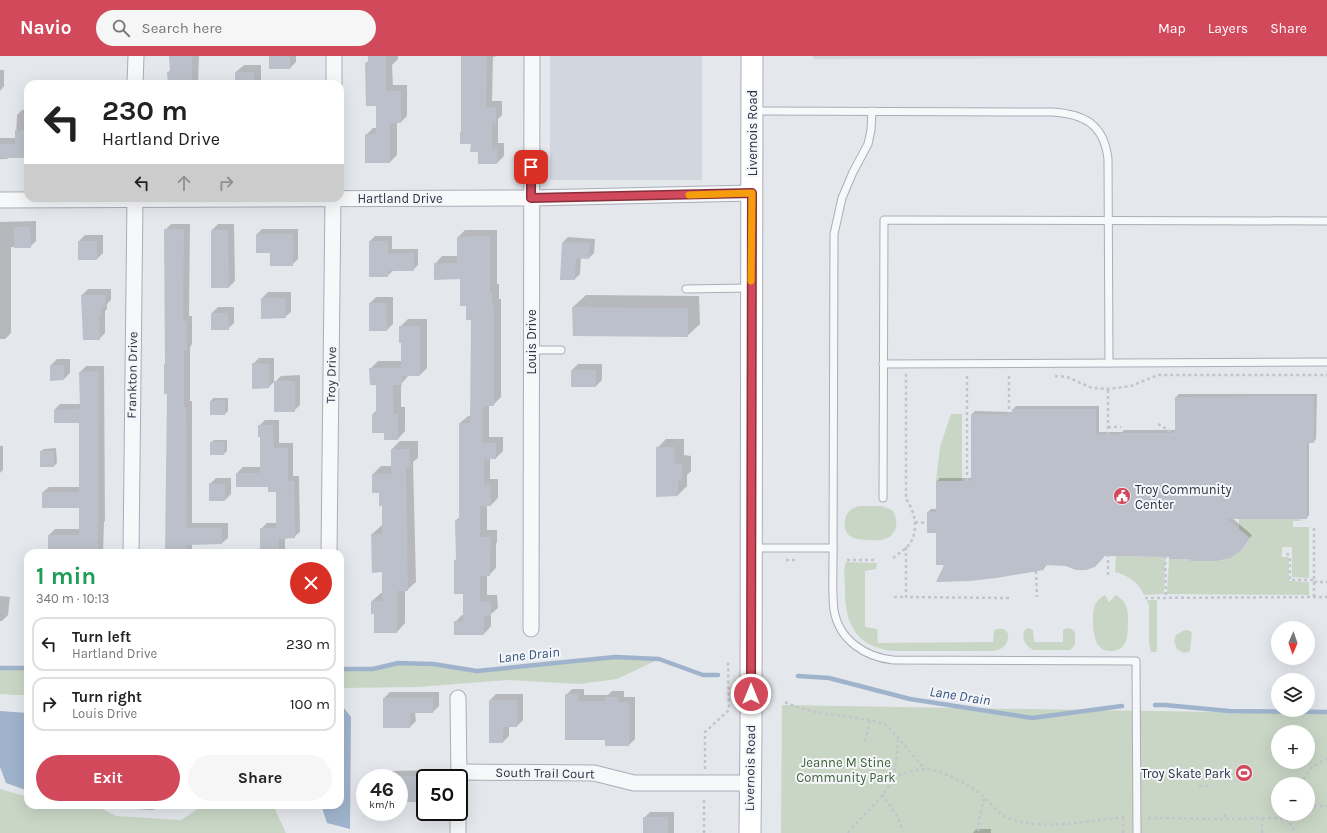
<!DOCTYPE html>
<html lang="en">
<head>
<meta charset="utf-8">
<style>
  :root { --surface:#fff; --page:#f6f6f6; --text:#222; --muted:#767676; --line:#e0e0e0; --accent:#d1495b }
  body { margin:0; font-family:Karla,sans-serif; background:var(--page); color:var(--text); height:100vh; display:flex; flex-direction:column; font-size:15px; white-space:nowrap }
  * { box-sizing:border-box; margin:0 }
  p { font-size:13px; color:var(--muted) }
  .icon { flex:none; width:22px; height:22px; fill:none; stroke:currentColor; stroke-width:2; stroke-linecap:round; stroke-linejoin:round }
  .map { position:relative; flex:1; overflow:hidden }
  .drawer { position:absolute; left:24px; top:493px; width:320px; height:260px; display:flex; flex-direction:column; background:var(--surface); border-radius:12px; box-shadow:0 4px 16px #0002 }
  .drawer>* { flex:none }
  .guide { position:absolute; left:24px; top:24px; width:320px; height:122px; border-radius:12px; box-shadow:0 4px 16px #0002; background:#fff; color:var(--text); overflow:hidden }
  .needle { width:26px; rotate:182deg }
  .tools { position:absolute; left:1271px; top:565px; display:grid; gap:8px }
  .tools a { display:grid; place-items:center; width:44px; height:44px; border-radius:50%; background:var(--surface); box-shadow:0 4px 16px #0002; font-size:20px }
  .speed { position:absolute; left:356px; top:713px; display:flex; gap:8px; font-size:20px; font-weight:700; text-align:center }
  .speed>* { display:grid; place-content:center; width:52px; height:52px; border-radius:50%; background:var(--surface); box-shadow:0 4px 16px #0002; line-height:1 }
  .speed small { font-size:10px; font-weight:400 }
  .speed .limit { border:2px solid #111; border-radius:6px; background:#fff; color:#111 }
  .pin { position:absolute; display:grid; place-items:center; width:34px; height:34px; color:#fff; margin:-17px; border-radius:8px; box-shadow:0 2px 6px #0006 }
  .me { position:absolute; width:44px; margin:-22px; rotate:0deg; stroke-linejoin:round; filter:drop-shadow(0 0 3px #0008) }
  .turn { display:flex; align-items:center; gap:14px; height:84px; padding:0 12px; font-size:18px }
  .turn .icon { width:52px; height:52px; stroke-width:2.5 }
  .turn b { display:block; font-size:28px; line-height:34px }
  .lanes { display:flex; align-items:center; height:38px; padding:0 12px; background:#0003; justify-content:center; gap:20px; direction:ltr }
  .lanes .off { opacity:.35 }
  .round { display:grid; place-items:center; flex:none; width:42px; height:42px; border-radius:21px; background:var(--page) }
  .headline { display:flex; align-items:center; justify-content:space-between; height:68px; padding:0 12px }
  h1 { font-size:24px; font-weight:700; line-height:30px; color:#1e9e55 }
  .button { display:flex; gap:8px; margin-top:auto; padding:8px 12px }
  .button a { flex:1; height:46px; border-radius:24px; background:var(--accent); color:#fff; font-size:16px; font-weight:700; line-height:46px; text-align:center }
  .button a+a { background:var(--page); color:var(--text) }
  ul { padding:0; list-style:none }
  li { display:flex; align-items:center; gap:12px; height:54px; margin:0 8px 6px; padding:0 4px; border:2px solid var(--line); border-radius:12px }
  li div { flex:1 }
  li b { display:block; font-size:15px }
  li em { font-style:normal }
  header { display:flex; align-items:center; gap:24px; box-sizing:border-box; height:56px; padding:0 20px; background:var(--accent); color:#fff }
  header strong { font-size:19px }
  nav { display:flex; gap:22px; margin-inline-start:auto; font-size:14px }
  .search { width:280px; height:36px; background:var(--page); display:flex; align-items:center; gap:10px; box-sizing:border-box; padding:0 14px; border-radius:22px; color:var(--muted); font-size:15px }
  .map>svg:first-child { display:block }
  .built { fill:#d2d6de }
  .green { fill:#c9d6c5; fill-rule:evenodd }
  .water { fill:#9fb4cc }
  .shadow { fill:#0003 }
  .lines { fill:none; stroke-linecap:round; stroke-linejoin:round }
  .stream { stroke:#9fb4cc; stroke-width:4.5 }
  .building { fill:#bbc0ca }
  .service-casing { stroke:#a9aeb7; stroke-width:9 }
  .minor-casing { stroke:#a9aeb7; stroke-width:17 }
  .secondary-casing { stroke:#a9aeb7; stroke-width:23 }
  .path { stroke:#c2c5cb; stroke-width:2.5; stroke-dasharray:3 3; stroke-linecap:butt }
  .service { stroke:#f7f8fa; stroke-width:7 }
  .minor { stroke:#f7f8fa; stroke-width:15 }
  .secondary { stroke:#fff; stroke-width:21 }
  .route-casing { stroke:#882f3b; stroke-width:10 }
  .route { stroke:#d1495b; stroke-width:7 }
  .slow { stroke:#f59e0b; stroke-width:7 }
  .labels { text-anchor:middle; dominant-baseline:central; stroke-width:4; stroke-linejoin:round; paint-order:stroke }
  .street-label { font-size:13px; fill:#2b3445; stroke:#f4f6f9 }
  .poi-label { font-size:13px; fill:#2b3445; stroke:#f4f6f9; text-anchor:start }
  .park-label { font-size:13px; fill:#3f6138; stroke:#f4f6f9 }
  .water-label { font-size:14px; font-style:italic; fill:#34527a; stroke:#f4f6f9 }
</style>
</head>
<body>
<header>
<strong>Navio</strong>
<div class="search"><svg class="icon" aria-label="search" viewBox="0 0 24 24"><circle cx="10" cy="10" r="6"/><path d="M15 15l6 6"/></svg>Search here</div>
<nav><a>Map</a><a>Layers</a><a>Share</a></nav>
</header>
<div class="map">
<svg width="1327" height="777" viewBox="0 0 1327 777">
  <rect width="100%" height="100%" fill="#e4e7ec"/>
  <g class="built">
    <rect x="550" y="0" width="152" height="124"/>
    <path d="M813 0H1327V1L813 3Z"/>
  </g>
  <g class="green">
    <path d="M951 358H962V425H936L940 391Z"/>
    <path d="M859 450H882L892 454C899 464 898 479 885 483 881 485 875 484 870 484 856 484 842 482 845 464 846 456 852 452 859 450Z"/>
    <path d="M1239 463H1301V465H1293V471H1309V522L1292 521V491H1282V501H1289V525L1309 526V539L1167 538 1169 503H1190V505C1216 505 1236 509 1250 482L1239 473Z"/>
    <path d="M1116 500 1165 501 1164 538 1144 539C1139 527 1128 519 1115 516Z"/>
    <path d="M846 506 877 507 876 513 865 515V571L877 573 878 587 993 586 994 574C1013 567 1013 592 994 595H895C855 592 844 566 845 531 845 522 843 514 846 506Z"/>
    <path d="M1105 539 1109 546 1116 539C1127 546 1128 553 1128 565 1128 578 1128 595 1111 595 1107 595 1102 594 1100 591 1092 585 1091 555 1096 547 1098 544 1101 541 1105 539Z"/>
    <path d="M1147 544H1157V593L1156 596H1151L1149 587V549Z"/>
    <path d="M1028 572 1033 574 1034 586H1063V574L1067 572 1072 573 1075 576V589L1070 594H1033C1025 589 1022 584 1024 575Z"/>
    <path d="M1185 574 1190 575 1192 577 1190 594 1189 596 1184 597 1177 593 1174 585 1176 579Z"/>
    <path d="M615 601 659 603 617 623 579 628 508 624 417 631 340 632V613H373L398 607 410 606 433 608 440 611 477 615Z"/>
    <path d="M18 611 28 612V639H15L0 638V612Z"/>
    <path d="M782 649 1327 658V777H781ZM1278 676H1308V706H1278ZM1278 728H1308V758H1278Z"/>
    <path d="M0 733 28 741V749H95L116 760 181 764 204 749H273L286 777H0Z"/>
  </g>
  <g class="water">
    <path d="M340 651H343L351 661 350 773 327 767 321 749H340Z"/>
    <path d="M0 655 28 657V734L23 733 6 727 0 711Z"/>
    <path d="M124 749H161L153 754 134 753Z"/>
  </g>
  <g class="shadow">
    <path d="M170 0H199L198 28H168V16L171 14Z"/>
    <path d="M270 0H296V6L290 12Z"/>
    <path d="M369 0H398V3L392 9 393 29H407V60L401 66H397V99L390 106 366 79 373 72H377V49L366 7 369 4Z"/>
    <path d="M462 0H497L493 1 492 45H502V59L498 63V87H504V100L497 107 479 95 462 75Z"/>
    <path d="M244 9H261V24L256 28H236V16Z"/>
    <path d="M0 14H4V30L0 35Z"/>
    <path d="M22 54H28V101H9L7 103H0V82H16L17 59Z"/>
    <path d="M36 165V185L30 191H11V277L5 283H0V166Z"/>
    <path d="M171 168H190L189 260H192V288L190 291V345H192V467H228V482L222 487 192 488V497H167L168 337 165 174Z"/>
    <path d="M218 168H234L235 225 229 231 212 174Z"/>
    <path d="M262 173H298V203L292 209 271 196 256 179Z"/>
    <path d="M465 174H497V228H499V243H501V341L494 348 489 349V381H503V395L496 402H490V423H498V442L491 449H487V474H497V486L496 488V512L489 519H487V539H497L498 552 491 558V570L484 578H455V566L462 559H464V536L455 505 457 503 456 464 460 461V367L468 360H471L472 263 461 222 435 208 442 200H458V181Z"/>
    <path d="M85 179H103V197L97 203H79V185Z"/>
    <path d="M375 180H392V193H418V209L413 214 393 215 387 220 370 185Z"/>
    <path d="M568 181 595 183 594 197 589 202 581 201 580 218 575 223 563 186Z"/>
    <path d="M88 233H111V244L107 248V253L105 255V277L99 283 82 239Z"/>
    <path d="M268 236H291V256L285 261 262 242Z"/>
    <path d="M586 239 699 240 700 268 687 280 573 251Z"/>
    <path d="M376 241H393V268L387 274 370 247Z"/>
    <path d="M218 251H234V267L228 273 212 257Z"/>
    <path d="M408 263H427V312L420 319H409L401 328V351H405V375L398 383 385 376 373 358 377 354V328L370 313 378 305H402L400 271Z"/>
    <path d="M259 302H274V326L268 332 253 308Z"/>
    <path d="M57 303H70V317L64 323 51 324V309Z"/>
    <path d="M578 308H602V324L596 330 572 314Z"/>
    <path d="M86 310H104L105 465 104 466 103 497H79L49 479 55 473H80V452L43 436 49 431H80V366L54 354 60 348H81L80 316Z"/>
    <path d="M300 319V349L294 355 275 326 281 320Z"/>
    <path d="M1179 338H1317L1316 383 1314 386H1309V459L1307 462H1232L1252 479 1241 494 1191 502 1170 500 1104 499 1066 509 1047 508 1044 513 946 508 937 476 928 456 931 453H937V425L940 422H972V358L975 355 1013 356V353L1016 350H1099V376H1122L1124 374H1176V341Z"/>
    <path d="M213 342H228V355L225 358H211V345Z"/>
    <path d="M265 364H279V387H293V420H299L300 476 294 481H285V497H262L261 473 267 467H277V435L269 430H237V417L243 411H261V380L259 370Z"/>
    <path d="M666 383H684V399L691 400V415L687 419V430L678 439 657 440V392Z"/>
    <path d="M214 384H227V395L224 398 211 386Z"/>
    <path d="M400 385H418V402L413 406 416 526 407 534H405V567L397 576H375V557L372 545 381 537H383V515L372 478 381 470H383V449L380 436 373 418 381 410H392V393Z"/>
    <path d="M0 390H3V414L0 417Z"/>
    <path d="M56 392 57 407 54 410 41 395 44 393Z"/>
    <path d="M216 422H231V438L225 444 210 428Z"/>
    <path d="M0 540 10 541 8 559 2 565H0Z"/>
    <path d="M572 633H584V639H608L612 635H624V641H635V683L629 689 606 683 566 639Z"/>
    <path d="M390 636H439V650L433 656H415L416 665 410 671 384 642Z"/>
    <path d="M496 638H523V664L517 670H509V680L503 686 490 644Z"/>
    <path d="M432 714V722H425V745H399V722H386L392 715Z"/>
    <path d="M650 756H674V777H644V762Z"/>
    <path d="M976 773H991V777H973Z"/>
  </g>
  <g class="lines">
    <g class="stream">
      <path d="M0 612H28"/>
      <path d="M340 613H373L398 607 433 608 477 615 615 601 659 603 703 619H718"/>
      <path d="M798 620 829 622 910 643 1032 662 1122 650"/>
      <path d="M1155 649H1165L1229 655 1327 656"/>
    </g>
  </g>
  <g class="building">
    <path d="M169 0H192V28H168L167 16H170Z"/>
    <rect x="269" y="0" width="21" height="13"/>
    <path d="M368 0H386V35H401V67H390V107H365V78H376V50H366L365 7H368Z"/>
    <path d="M461 0H487L486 52 496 51V67H492V93H497V108H478V96H470L471 88H460V76H461Z"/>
    <rect x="235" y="16" width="19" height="12"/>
    <path d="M15 74H27L28 102H0V88H15Z"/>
    <path d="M14 171H30L31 192H14Z"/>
    <path d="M164 173H184L183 265H187V295H184V351H186L187 472H222V488L186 489V497H165L167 338H164V308H165Z"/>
    <path d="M211 174H228L229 232H211Z"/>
    <path d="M256 178H293V210H270V197H256Z"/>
    <path d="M490 180V235H492V249H494V350H483V387H496V403H484V429H491V450H480V481H491V495H490V520H480V546L491 545V560H484V579H454V565H463V538H454V504H456L455 464H459V367H470L471 264H466V250H460V223L434 224V207H457V181Z"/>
    <rect x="78" y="185" width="19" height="19"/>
    <path d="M369 185H388V198L414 197V215H388V221H369Z"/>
    <path d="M562 186 590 187 589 203 576 202 575 224H560Z"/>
    <path d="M81 239H106L105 251H101V260H99L100 284H83Z"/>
    <path d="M261 242H285L286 262 261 263Z"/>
    <rect x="369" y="247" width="18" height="28"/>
    <path d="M572 251 688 252V281L573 280Z"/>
    <path d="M211 257H228L229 274H211Z"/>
    <path d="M399 270H420V320H402V329H393L394 358H398V384H384V377H372V358H376V329H370L369 312H401V287H399Z"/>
    <path d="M252 307 269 308V332L252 333Z"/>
    <path d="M50 309H64V324L50 325Z"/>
    <rect x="571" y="314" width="25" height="17"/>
    <path d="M99 315 98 497H48V479H79V452H42V436H79V367H54V354L80 353 79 316Z"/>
    <rect x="274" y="325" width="21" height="31"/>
    <path d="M1314 340V387H1307V463H1227L1250 482 1242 494 1231 502 1217 505H1190V503H1169V501L1105 500 1095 511 1086 514H1076L1066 510 1044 509V514L996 522 970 525 936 526 944 509H936V477H927V456H936V425H971V358H1012V353H1096V378L1121 379 1120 377H1175V341Z"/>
    <path d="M225 344V359H210V345Z"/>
    <path d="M258 369H273L274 392H288V425H294L295 482 279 483V495H260V472H276V436H268V431H236V417H260V381H258Z"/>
    <path d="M210 386H225L224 399H210Z"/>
    <path d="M656 391H675V408H682V425H678V440L656 441Z"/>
    <path d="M391 393H410V411H406L408 535H397V577H374V558H371V545H382V516L372 517 371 478H382V450H379V437H372V418H391Z"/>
    <rect x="40" y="395" width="14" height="16"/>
    <path d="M209 427 225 428V445H209Z"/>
    <path d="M565 638H578V645H605V641H618V646H629V690H605V684H565Z"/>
    <path d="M383 642H433V657H410V672H383Z"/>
    <path d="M489 644H517V671H503V687H489Z"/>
    <rect x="399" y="720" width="26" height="26"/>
    <rect x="643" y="761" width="25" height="16"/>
  </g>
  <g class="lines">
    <defs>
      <g id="service">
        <path d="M754 55 1052 56C1084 58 1104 68 1108 103L1109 307"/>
        <path d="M872 55 871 74 868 88 853 116 842 142 834 178 833 504C833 520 832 538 834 554 839 584 865 601 893 604L1136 605 1137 777"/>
        <path d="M686 233 749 232"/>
        <path d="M532 294H561"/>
        <path d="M883 308 1327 306"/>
        <path d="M883 442 884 164 1327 165"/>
        <path d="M753 492H833"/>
      </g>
      <g id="minor">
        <path d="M334 0V28"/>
        <path d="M135 28 136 0"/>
        <path d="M0 144 531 142 752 137"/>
        <path d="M131 497 135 142"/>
        <path d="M329 497 333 142"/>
        <path d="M531 573 532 0"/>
        <path d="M458 642 459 722"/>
        <path d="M459 716 594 717 634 727H750"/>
        <path d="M458 777V756"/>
      </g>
      <path id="secondary" d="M750 777 751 675 752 0"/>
    </defs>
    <use href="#service" class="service-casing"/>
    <use href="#minor" class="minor-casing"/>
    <use href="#secondary" class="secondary-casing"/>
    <g class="path">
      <path d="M340 123H341"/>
      <path d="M1009 320V358"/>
      <path d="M1055 320 1067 321 1092 332 1108 333 1131 330 1158 319H1327"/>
      <path d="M1158 368 1175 378"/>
      <path d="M1108 371H1121"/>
      <path d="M1108 379V333"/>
      <path d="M967 425V320"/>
      <path d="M915 466 927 467"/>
      <path d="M906 491V541L1009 542"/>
      <path d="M1287 497 1290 502V524H1314"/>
      <path d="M1108 498V519"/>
      <path d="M1165 500 1166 541"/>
      <path d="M893 502C898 498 903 495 908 490 919 477 916 457 906 443V317"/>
      <path d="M786 504H798"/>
      <path d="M847 504H876"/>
      <path d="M1036 515 1037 541"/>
      <path d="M1314 526H1327"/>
      <path d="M894 541H906"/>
      <path d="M1314 541V469"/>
      <path d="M1145 542 1327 541"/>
      <path d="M785 646C816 661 852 658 885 668L892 675 924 712"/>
      <path d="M865 685 870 665"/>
      <path d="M705 713V676L729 654 728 605"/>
      <path d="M893 722C903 718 914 713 925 713 942 713 973 731 985 742 993 750 1001 760 1011 763 1045 775 1092 764 1127 761"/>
      <path d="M1300 728 1311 712 1327 702"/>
      <path d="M1199 730H1210"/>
      <path d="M882 738 897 760 902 773"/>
      <path d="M1308 750H1327"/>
      <path d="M1225 758V763L1262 762V777"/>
      <path d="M1123 762V777"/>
      <path d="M1148 762 1225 763"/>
      <path d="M1262 762H1286L1296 777"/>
      <path d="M978 775 980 759 984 741"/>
      <path d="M704 777V742"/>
      <path d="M848 777C860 760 887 741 893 721 896 710 897 696 898 684"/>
    </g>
    <use href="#service" class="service"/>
    <use href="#minor" class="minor"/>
    <use href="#secondary" class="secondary"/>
  </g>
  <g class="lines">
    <defs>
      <path id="route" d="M531 111V142L752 137 751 638"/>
    </defs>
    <use href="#route" class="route-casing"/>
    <use href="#route" class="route"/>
    <path class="slow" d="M689 139 752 137 751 225"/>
  </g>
  <defs>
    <symbol id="civic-disc" viewBox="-11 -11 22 22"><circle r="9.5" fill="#d1495b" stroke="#f4f6f9"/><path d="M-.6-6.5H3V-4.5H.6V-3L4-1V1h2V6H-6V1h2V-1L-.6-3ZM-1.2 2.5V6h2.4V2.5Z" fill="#fff"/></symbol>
    <symbol id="stadium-disc" viewBox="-11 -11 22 22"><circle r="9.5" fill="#d1495b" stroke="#f4f6f9"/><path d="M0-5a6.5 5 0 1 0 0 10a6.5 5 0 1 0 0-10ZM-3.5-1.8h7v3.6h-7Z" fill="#fff"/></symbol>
  </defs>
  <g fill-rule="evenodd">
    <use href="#civic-disc" x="1112" y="430" width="20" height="20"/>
    <use href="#stadium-disc" x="1234" y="707" width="20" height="20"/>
  </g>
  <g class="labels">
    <g class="street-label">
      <text transform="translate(752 77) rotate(-90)">Livernois Road</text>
      <text x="400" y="142">Hartland Drive</text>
      <text transform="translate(531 286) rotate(-90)">Louis Drive</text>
      <text transform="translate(132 319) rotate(-89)">Frankton Drive</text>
      <text transform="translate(331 319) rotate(-89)">Troy Drive</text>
      <text transform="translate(750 712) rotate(-89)">Livernois Road</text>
      <text transform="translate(545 717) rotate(1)">South Trail Court</text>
    </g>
    <g class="poi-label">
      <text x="1135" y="433">Troy Community<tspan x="1135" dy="15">Center</tspan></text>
      <text x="1231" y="717" text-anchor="end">Troy Skate Park</text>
    </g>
    <g class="park-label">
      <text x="846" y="706">Jeanne M Stine<tspan x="846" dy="15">Community Park</tspan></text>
    </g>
    <g class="water-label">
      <text transform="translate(529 599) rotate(-6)">Lane Drain</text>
      <text transform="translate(960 640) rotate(9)">Lane Drain</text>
    </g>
  </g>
</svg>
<div class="tools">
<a><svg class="needle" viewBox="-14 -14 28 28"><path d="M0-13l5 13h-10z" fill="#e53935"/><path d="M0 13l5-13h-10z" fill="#767676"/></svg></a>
<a><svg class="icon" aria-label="layers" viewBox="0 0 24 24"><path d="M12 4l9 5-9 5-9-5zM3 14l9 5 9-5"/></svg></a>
<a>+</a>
<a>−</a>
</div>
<div class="speed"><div>46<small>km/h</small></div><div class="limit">50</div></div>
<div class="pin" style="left:531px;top:111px;background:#d93025"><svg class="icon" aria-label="arrive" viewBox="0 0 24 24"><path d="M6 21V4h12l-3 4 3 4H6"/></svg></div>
<svg class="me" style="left:751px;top:638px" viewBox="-20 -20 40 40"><circle r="17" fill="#d1495b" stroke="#fff" stroke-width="3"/><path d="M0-11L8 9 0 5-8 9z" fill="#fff"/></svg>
<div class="guide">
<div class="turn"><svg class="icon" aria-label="left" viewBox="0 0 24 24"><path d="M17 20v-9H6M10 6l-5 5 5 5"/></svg><div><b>230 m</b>Hartland Drive</div></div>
<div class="lanes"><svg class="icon" aria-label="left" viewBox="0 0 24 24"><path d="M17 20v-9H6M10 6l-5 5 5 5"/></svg><svg class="icon off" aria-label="ahead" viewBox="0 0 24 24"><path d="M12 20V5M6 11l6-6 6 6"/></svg><svg class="icon off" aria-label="right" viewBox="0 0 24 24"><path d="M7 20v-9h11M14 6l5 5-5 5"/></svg></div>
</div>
<section class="drawer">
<div class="headline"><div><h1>1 min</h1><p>340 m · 10:13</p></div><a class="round" style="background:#d93025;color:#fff"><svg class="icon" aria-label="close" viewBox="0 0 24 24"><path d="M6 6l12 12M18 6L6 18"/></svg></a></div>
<ul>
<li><svg class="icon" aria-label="left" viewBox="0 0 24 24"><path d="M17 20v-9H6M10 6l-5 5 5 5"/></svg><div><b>Turn left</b><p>Hartland Drive</p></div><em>230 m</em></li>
<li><svg class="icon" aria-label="right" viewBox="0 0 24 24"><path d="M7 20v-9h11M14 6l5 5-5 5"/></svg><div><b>Turn right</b><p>Louis Drive</p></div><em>100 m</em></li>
</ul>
<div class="button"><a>Exit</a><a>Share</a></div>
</section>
</div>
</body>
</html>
